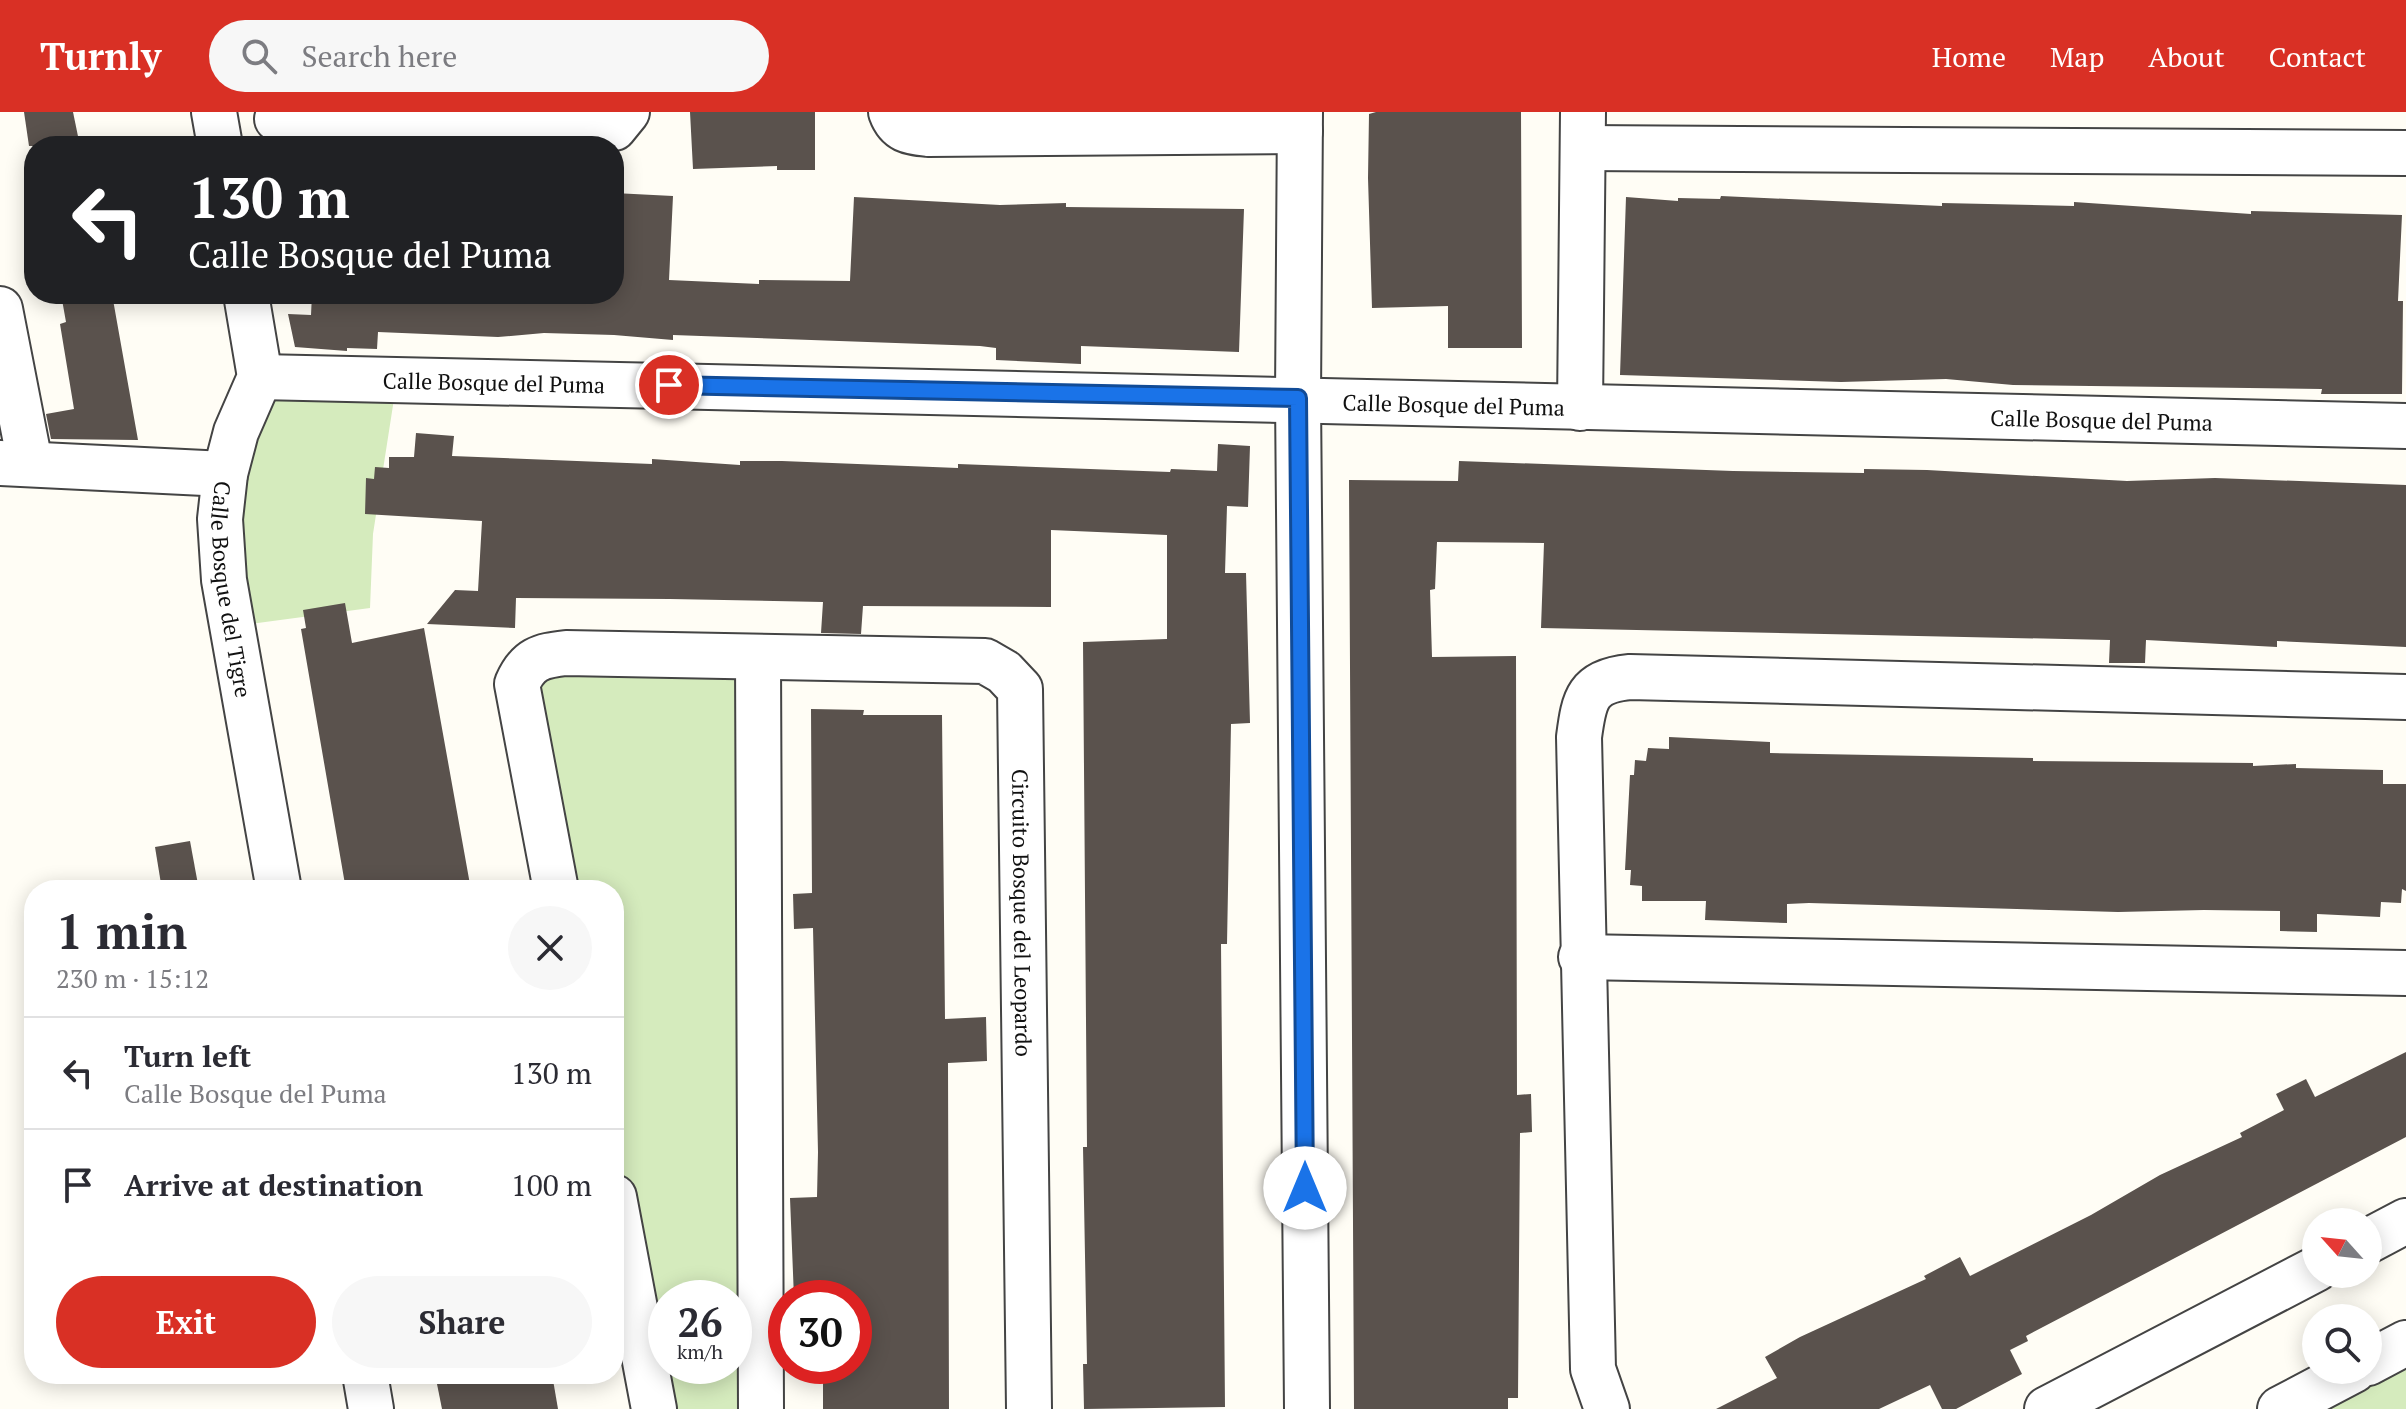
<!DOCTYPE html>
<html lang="en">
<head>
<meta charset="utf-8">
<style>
  :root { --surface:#fff; --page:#f7f7f7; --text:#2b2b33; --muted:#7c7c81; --line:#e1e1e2; --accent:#d93025 }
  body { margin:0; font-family:"PT Serif",serif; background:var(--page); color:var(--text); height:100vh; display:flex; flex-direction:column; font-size:30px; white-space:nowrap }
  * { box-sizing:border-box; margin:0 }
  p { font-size:26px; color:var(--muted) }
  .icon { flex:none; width:44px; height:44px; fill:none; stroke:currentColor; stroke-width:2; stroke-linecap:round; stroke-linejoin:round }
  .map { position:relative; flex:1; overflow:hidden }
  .panel { position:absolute; left:24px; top:768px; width:600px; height:504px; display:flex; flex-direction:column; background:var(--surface); border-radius:32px; box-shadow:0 4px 20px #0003 }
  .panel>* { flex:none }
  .hud { position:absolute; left:24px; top:24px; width:600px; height:168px; border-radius:32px; box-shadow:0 4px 20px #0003; background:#202124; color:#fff; overflow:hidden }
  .needle { width:52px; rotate:297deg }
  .tools { position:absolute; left:2302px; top:1096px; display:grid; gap:16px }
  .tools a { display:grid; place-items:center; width:80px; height:80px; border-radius:50%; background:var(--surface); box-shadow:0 4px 20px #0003; font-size:40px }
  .speed { position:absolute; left:648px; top:1168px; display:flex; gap:16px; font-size:40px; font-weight:700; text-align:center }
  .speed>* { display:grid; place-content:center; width:104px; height:104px; border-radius:50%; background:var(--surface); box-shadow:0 4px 20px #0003; line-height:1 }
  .speed small { font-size:20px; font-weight:400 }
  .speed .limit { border:12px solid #d22; background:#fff; color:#111 }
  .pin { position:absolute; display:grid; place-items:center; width:68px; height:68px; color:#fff; margin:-34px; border:4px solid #fff; border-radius:50%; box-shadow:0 2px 8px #0007 }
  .me { position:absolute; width:88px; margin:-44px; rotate:0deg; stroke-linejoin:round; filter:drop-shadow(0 0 6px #0008) }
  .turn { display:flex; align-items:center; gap:28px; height:168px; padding:0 32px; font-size:36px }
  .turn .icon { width:104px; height:104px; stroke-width:2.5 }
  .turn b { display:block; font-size:56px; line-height:68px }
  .round { display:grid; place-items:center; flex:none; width:84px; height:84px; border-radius:42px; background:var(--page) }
  .head { display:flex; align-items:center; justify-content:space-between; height:136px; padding:0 32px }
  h1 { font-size:48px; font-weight:700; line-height:60px }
  .primary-button { display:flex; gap:16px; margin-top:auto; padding:16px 32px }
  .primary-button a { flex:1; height:92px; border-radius:48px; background:var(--accent); color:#fff; font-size:32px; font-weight:700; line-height:92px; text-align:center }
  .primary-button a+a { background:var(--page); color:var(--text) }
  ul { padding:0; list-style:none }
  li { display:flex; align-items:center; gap:24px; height:112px; padding:0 32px; border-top:2px solid var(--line) }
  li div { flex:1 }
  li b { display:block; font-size:30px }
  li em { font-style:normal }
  header { display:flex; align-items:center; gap:48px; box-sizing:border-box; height:112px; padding:0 40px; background:var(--accent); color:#fff }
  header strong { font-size:38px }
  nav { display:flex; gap:44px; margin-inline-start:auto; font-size:28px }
  .search { width:560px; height:72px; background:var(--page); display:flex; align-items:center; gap:20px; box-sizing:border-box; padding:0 28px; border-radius:44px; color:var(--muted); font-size:30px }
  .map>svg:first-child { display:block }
  .green { fill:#d5ebbd; fill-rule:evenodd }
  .building { fill:#5a524d }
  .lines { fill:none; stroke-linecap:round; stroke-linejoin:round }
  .minor-casing { stroke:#444; stroke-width:48 }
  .tertiary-casing { stroke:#444; stroke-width:48 }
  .minor { stroke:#fff; stroke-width:44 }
  .tertiary { stroke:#fff; stroke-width:44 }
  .route-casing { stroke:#114b97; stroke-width:20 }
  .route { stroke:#1a73e8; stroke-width:14 }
  .labels { text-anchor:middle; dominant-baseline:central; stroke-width:8; stroke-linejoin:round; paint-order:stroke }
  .street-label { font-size:22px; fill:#111; stroke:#fff }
</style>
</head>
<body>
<header>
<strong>Turnly</strong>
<div class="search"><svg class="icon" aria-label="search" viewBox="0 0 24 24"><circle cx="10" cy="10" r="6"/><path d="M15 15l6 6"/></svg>Search here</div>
<nav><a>Home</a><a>Map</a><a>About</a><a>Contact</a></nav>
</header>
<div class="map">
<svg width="2406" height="1297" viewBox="0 0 2406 1297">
  <rect width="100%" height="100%" fill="#fffdf5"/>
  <g class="green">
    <path d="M396 274 373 422 370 496 250 512 241 367 273 279Z"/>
    <path d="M749 549V1297H661L614 1035V778H568L529 562ZM666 1186H734V1254H666Z"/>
    <path d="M2406 1252V1297H2320Z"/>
  </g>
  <g class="building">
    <path d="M24 0H73L80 34H29Z"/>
    <path d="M690 0H815V58H777V54L693 57Z"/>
    <path d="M1376 0H1521L1522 236H1448V194L1372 196 1368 66 1369 2Z"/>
    <path d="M614 81 673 84 669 168 759 172V168L850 169 854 85 1000 93 1066 91V95L1244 97 1239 240 1081 234V252L996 248V236L980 234 673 223V228L614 223 544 221 498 225 378 220 377 237 347 236V239L295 235 288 202 311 203 312 182H614Z"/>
    <path d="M1721 84 1942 94V91L2074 94V90L2251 102V99L2402 103 2398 189H2403L2402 282H2321L2322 277 2013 273 1946 267 1841 270 1620 263 1626 85 1678 89V86L1720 87Z"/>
    <path d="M61 182H112L138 328 51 327 46 302 74 297 60 212 66 210Z"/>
    <path d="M416 321 454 324 452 344 652 352V347L740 353V349H782L958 356V352L1170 360 1171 357 1217 359 1218 332 1250 334 1248 395 1227 394 1225 461H1246L1250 611 1231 612 1227 832H1221L1225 1295 1084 1297 1083 1252H1087L1083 1035H1087L1083 530 1167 527V423L1051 418V495L863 494 861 522 821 521 823 490 670 487 516 486 515 516 427 512 455 478 478 479 482 409 365 402 366 366 374 367 375 355 389 356V345H414Z"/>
    <path d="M1459 349 1733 359 1864 361V357L1927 358 2127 369 2215 366 2406 373V535L2277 529V535L2146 528 2145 551H2109L2110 528 1541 516 1544 431 1437 430 1435 477 1430 478 1432 545 1516 544 1517 983 1531 982 1532 1020 1520 1021 1518 1286H1508V1297H1354L1349 368 1458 369Z"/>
    <path d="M345 491 352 531 424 516 471 778H346L301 517 306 516 303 498Z"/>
    <path d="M811 597 864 598 863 603H942L945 907 986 905 987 949 948 951 949 1297H823V1254H854V1186H794L790 1086 817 1085 818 1040 813 816 794 817 793 782 812 781Z"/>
    <path d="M1669 625 1770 630V641L2033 646V649L2253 651V654L2296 652V656L2383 658V672H2406V779L2402 777 2401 791 2381 790 2380 805 2317 802V820L2280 819V799L2204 798 2118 800 1809 791 1787 792V811L1705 808 1706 789H1642V774L1630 773 1631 758H1625L1630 663H1634L1635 648 1646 649 1648 636 1669 637Z"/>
    <path d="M190 729 199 778H162L155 735Z"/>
    <path d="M2406 940V1025L2026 1224 2028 1229 2010 1238 2022 1262 1956 1297H1942L1930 1273 1879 1297H1716L1777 1266 1765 1245 1800 1225 1926 1167 1924 1164 1960 1145 1970 1164 2091 1103 2160 1063 2242 1025 2240 1021 2284 998 2276 982 2306 967 2315 985Z"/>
    <path d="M435 1262H552L558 1297H442Z"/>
  </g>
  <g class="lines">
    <defs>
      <g id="minor">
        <path d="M214 0 220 34"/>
        <path d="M891 0C898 19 909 20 928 22L1300 19"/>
        <path d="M1300 0 1298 286 1307 1297"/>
        <path d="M277 7 599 19 614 16 627 0"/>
        <path d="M1583 36 2406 41"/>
        <path id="s1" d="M246 182 260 265 236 320 225 362 220 407 224 468 279 778"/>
        <path d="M0 197 30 351"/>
        <path id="s2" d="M260 265C975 279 1691 299 2406 314"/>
        <path d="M1580 296 1583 0"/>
        <path d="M0 351 225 362"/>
        <path d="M758 545 761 1297"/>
        <path id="s3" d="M556 778 517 572C528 547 540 544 566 541L985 549 1004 560 1020 577 1029 1297"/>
        <path d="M1581 845 2406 861"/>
        <path d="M614 1085 654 1297"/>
        <path d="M2368 1251 2406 1231"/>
        <path d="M365 1262 371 1297"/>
        <path d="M1607 1297 1593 1257 1579 625C1584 587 1587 569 1630 565L2406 585"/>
        <path d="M2280 1297 2354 1258"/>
      </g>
      <g id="tertiary">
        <path d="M2368 1129 2406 1109"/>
        <path d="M2047 1297 2316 1157"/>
      </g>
    </defs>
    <use href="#minor" class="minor-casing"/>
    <use href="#tertiary" class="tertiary-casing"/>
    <use href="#minor" class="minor"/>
    <use href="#tertiary" class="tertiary"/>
  </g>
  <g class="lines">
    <defs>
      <path id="route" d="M669 273 1298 286 1305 1076"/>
    </defs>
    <use href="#route" class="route-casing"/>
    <use href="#route" class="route"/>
  </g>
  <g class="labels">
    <g class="street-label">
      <text stroke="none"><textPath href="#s2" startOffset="234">Calle Bosque del Puma</textPath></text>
      <text stroke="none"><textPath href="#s2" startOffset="1194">Calle Bosque del Puma</textPath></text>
      <text stroke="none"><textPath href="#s2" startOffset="1842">Calle Bosque del Puma</textPath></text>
      <text stroke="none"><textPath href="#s1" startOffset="304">Calle Bosque del Tigre</textPath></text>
      <text stroke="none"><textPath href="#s3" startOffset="960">Circuito Bosque del Leopardo</textPath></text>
    </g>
  </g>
</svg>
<div class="tools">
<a><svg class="needle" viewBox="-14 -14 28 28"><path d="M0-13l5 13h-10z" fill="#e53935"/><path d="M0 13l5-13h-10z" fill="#7c7c81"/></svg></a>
<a><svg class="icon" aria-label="search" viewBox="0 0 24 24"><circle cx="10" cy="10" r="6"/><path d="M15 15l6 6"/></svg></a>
</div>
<div class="speed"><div>26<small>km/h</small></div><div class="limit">30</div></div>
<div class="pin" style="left:669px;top:273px;background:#d93025"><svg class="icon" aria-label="arrive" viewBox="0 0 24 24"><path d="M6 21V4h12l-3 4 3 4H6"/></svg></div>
<svg class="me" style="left:1305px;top:1076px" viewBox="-20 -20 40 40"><circle r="19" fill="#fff"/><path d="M0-13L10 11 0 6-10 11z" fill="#1a73e8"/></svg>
<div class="hud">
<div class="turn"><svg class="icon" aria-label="left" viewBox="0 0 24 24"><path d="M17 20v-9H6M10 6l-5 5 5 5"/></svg><div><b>130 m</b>Calle Bosque del Puma</div></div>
</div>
<section class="panel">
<div class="head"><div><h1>1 min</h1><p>230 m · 15:12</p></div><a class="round"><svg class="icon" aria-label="close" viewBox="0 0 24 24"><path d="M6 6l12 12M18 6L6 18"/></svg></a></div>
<ul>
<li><svg class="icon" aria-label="left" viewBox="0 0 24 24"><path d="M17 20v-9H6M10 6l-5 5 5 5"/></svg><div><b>Turn left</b><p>Calle Bosque del Puma</p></div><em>130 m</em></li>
<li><svg class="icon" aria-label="arrive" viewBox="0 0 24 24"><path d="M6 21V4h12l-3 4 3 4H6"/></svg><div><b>Arrive at destination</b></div><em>100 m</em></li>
</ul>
<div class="primary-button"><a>Exit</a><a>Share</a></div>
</section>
</div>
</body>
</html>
